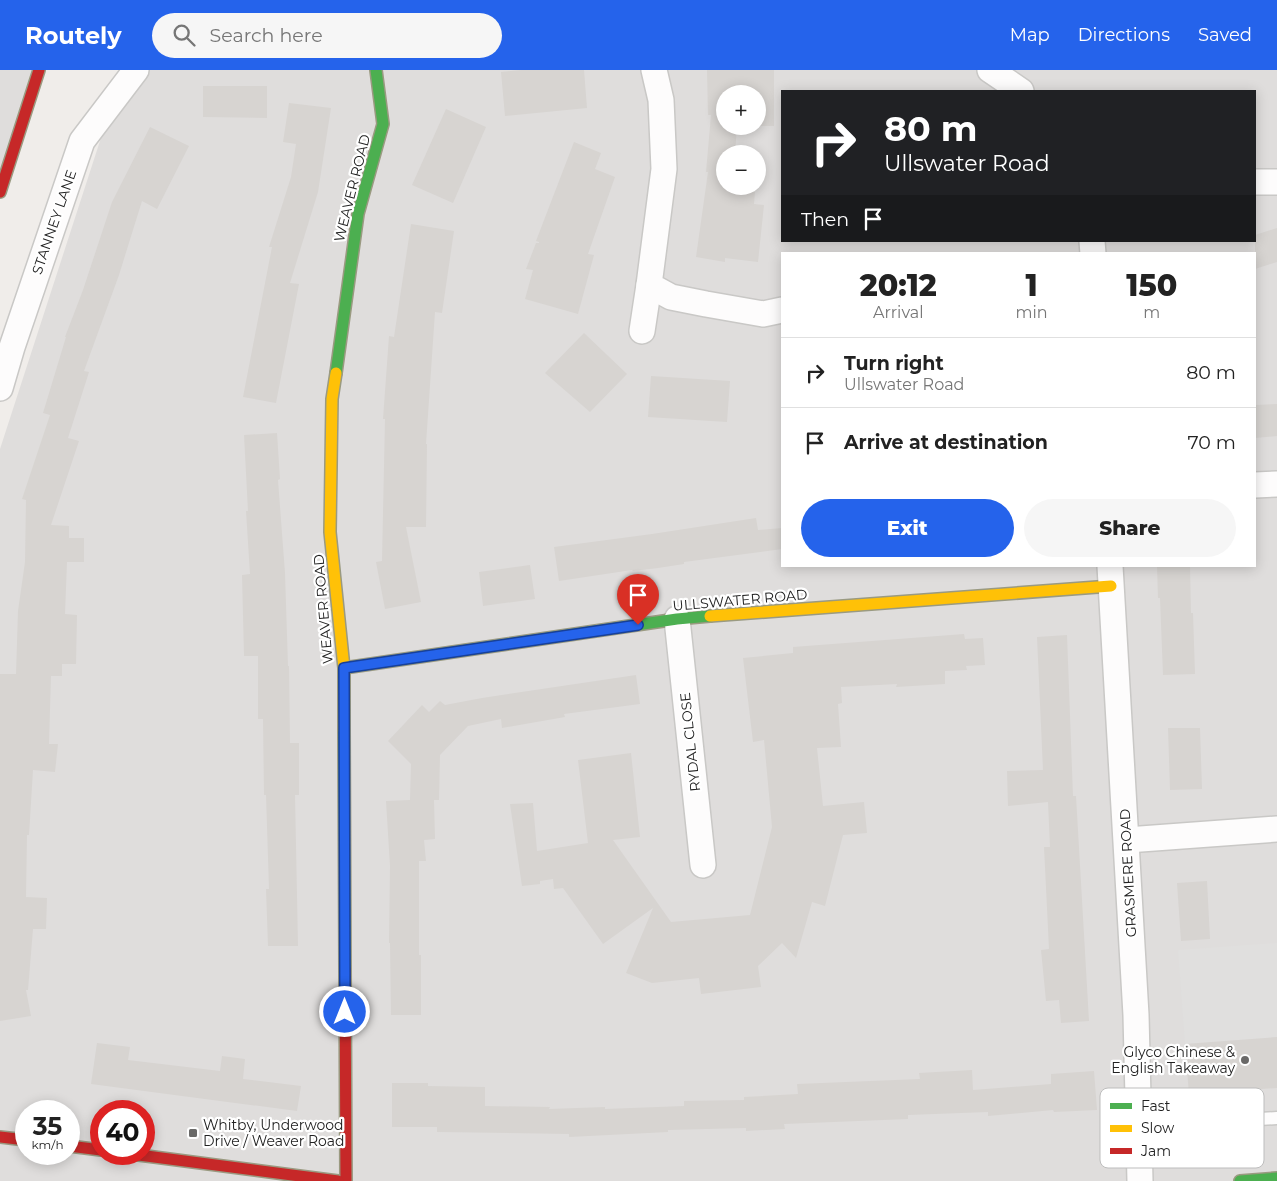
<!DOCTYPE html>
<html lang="en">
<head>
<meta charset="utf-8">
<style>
  :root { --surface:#fff; --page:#f6f6f6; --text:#222; --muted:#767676; --line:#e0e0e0; --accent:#2563eb }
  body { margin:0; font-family:Montserrat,sans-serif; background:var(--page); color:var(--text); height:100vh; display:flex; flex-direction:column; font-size:19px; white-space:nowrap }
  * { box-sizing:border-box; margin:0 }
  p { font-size:16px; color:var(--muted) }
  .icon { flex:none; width:28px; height:28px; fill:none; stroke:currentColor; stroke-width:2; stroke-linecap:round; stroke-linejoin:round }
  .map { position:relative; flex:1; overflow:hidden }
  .side { position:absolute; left:781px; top:182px; width:475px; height:315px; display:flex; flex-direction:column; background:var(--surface); border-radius:0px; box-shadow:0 2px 12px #0003 }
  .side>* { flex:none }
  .banner { position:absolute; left:781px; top:20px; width:475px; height:152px; border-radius:0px; box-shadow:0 2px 12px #0003; background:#202124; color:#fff; overflow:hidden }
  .controls { position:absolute; left:716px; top:15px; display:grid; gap:10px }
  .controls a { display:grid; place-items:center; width:50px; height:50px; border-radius:50%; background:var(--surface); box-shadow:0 2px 12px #0003; font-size:25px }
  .speed { position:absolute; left:15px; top:1030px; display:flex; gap:10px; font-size:25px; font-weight:700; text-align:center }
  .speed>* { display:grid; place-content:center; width:65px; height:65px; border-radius:50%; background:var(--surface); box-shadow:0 2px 12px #0003; line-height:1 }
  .speed small { font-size:12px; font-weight:400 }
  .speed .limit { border:8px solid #d22; background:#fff; color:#111 }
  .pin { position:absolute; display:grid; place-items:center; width:42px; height:42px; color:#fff; margin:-51px -21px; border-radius:50% 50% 50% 0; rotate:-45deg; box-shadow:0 0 5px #0007 }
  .pin .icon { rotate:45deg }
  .me { position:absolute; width:55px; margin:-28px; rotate:0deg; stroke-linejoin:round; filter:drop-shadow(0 0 4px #0008) }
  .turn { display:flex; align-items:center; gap:18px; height:105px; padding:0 20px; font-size:22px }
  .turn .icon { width:65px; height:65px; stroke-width:2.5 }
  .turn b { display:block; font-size:35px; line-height:42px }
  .then { display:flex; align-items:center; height:48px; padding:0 20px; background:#0003; gap:10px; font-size:19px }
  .eta { display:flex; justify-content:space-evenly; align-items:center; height:85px; text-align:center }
  .eta b { font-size:30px; font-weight:800; line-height:35px }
  .cta { display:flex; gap:10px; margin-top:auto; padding:10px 20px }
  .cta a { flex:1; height:58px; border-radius:30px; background:var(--accent); color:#fff; font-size:20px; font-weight:800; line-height:58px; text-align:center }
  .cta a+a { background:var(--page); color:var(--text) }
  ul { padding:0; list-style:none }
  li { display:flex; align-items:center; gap:15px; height:70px; padding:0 20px; border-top:1px solid var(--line) }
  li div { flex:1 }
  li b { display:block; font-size:19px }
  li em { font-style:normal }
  header { display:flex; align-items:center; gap:30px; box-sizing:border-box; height:70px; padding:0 25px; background:var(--accent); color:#fff }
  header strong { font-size:24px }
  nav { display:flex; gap:28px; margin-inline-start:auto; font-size:18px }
  .search { width:350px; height:45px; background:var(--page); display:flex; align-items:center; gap:12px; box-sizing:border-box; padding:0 18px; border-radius:28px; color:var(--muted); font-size:19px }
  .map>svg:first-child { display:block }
  .residential { fill:#dfdddc; fill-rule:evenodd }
  .parking { fill:#e0dfde }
  .building { fill:#d7d4d1 }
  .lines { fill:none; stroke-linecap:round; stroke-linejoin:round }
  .lane-casing { stroke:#c9c8c6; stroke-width:15 }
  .street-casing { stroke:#c9c8c6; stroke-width:28 }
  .fast-casing { stroke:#9a9a81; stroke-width:14 }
  .slow-casing { stroke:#9a9a81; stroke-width:14 }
  .jam-casing { stroke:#9a9a81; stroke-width:14 }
  .lane { stroke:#fdfcfc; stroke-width:12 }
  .street { stroke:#fdfcfc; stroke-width:25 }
  .fast { stroke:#4caf50; stroke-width:11 }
  .slow { stroke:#ffc107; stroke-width:11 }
  .jam { stroke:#c62828; stroke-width:11 }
  .route-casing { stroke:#184099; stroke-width:12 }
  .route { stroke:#2563eb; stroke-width:9 }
  .poi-dot { fill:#6a6968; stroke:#fff; stroke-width:2 }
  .labels { text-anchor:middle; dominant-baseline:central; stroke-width:4.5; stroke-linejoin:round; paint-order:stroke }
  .street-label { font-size:14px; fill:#222; stroke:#fff }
  .poi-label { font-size:14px; fill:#222; stroke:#fff; text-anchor:end }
  .key { fill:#fff; stroke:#bdbdbd; stroke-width:1 }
  .key-label { font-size:14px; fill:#222 }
</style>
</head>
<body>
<header>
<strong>Routely</strong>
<div class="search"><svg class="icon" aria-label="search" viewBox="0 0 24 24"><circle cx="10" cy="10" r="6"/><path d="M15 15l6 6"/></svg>Search here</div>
<nav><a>Map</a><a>Directions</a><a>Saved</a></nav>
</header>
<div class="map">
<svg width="1277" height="1111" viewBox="0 0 1277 1111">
  <rect width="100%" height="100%" fill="#f0edea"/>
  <g class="residential">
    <path d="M0 0H34L0 106Z"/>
    <path d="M123 0H1277V1111H0V379ZM782 21H1255V171H782ZM725 24H758V56H725ZM725 84H758V116H725ZM782 184H1255V496H782ZM26 1041H69V1084H26ZM101 1041H144V1084H101Z"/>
  </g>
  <path class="parking" d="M1277 873V967L1185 974 1178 880Z"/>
  <g class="building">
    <path d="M521 0H584L587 38 505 46 501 2Z"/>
    <path d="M707 0H774V56H758V24H725V56H737L735 84H725V116H733L732 120 755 122 754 134 764 135 758 192 725 188V192L696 187 708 102H706L711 45H708Z"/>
    <path d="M203 16H267V48L203 47Z"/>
    <path d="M289 33 331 38 318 122 290 213 299 214 276 333 243 327 272 177H269L291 107 296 74 283 72Z"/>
    <path d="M446 39 486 57 453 133 412 115Z"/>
    <path d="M150 57 189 76 157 139 142 131 119 205 84 301 89 302 68 368 79 371 51 455 69 456V468H84V492H67L65 544 77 545 76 594H62V606H51L49 674H58L55 702 33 700 29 765H27L26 827 47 828 46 859H33L28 920H26L31 946 0 951V604H16L18 541 25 492 26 430 22 429 50 345 43 343 66 267H65L83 220 112 132Z"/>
    <path d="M574 72 601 83 595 99 615 107 588 184 594 185 578 244 525 229 533 200 526 199 536 173H539V172L536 171Z"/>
    <path d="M411 154 454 161 442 243 435 242 426 374H427L426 457H406L421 532 385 539 376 492 382 491 385 349H383L389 266 394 267Z"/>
    <path d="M1277 158V192L1255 199V165Z"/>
    <path d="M584 263 627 304 590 342 545 303Z"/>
    <path d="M651 306 730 311 727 352 648 347Z"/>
    <path d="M1277 334V366L1255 368V335Z"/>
    <path d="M277 363 280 409 278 410 285 503 288 596H289L290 673H299V725H295L298 876H268L266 819H269L266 725H264L263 649H258V586H244L242 505 250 504 246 441H248L244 365Z"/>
    <path d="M756 448 758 460 782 458V479L684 492V494L658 498 633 501 632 500 559 511 554 477 652 464Z"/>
    <path d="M530 495 535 529 483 536 479 502Z"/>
    <path d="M1157 496H1190L1191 543H1193L1195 604 1163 605 1160 528H1158Z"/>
    <path d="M964 564 965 569 983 568 985 595 966 596 967 600 945 601V614L896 617 897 614 841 617 842 633 838 634 841 677 817 678 823 736 864 732 867 763 843 765 825 836 812 832 796 888 782 873 758 896 761 917 701 924 699 908 652 913 626 903 653 838 603 874 563 818 554 819 553 809 540 811V814L522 816 510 734 533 733 537 781 588 773 578 690 631 683 640 767 613 770 671 852 750 845 772 757 764 670 753 672 743 588 793 583V577Z"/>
    <path d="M1067 565 1073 726H1076L1089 951 1061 953 1059 930 1046 931 1041 880 1049 879 1044 777H1050L1048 732 1008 736 1007 701 1043 700 1037 567Z"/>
    <path d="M636 605 640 634 564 644 565 647 502 658 501 649 468 656 440 685 439 730H434L435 769 424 770 426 791H419V885H421V945H391L390 873H389L390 796 386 731 410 730 411 694 388 671 422 635 429 642 440 631 445 635 482 628Z"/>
    <path d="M1168 658H1200L1202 719 1170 720Z"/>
    <path d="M1207 811 1210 869 1181 871 1177 813Z"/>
    <path d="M1277 967V1018L1189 1024 1185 974Z"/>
    <path d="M97 973 130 977 128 990 220 1001 222 986 245 989 243 1009 301 1016 297 1041 91 1014Z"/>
    <path d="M972 1000 973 1020 1051 1014V1004L1094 1001 1097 1040 1054 1042 1053 1040 988 1046V1042L908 1045V1049L784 1054 785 1059 746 1061V1058L668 1060V1062L569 1067V1064L437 1062V1057H392V1013H428V1016L485 1017V1036L550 1037 549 1039 605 1037V1039L684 1036V1031L744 1030V1027L798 1024 797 1014 920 1009 919 1003Z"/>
  </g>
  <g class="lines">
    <defs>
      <path id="lane" d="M1140 1056 1277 1048"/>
      <g id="street">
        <path d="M654 0 661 30 664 99 649 215 671 227 706 234 763 244 782 240"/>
        <path d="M990 0 1021 21"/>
        <path d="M1255 112H1277"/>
        <path d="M1092 171 1093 184"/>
        <path d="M642 261 649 215"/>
        <path d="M0 318 12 277 82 71 136 0"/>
        <path d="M1255 415 1277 414"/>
        <path d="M1110 496 1136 945 1140 1111"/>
        <path d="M677 549 703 795"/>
        <path d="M1127 770 1277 759"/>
      </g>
      <g id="fast">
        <path d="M336 303 358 144 383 54 376 0"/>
        <path d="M344 598 677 549 710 546"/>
        <path d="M344 660 345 899"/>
        <path d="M1240 1111 1277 1108"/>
      </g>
      <g id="slow">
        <path d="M336 303 332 329 330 462 344 598V660"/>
        <path d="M710 546 1111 516"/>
      </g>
      <g id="jam">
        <path d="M0 122 39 0"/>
        <path d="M345 899 346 1111"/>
        <path d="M0 1067 26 1070"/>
        <path d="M69 1076 101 1080"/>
        <path d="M131 1084 338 1111"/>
      </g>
    </defs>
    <use href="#lane" class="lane-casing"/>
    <use href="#street" class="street-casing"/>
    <use href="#fast" class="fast-casing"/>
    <use href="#slow" class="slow-casing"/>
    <use href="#jam" class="jam-casing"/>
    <use href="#lane" class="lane"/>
    <use href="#street" class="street"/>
    <use href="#fast" class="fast"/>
    <use href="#slow" class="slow"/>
    <use href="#jam" class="jam"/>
  </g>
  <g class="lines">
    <defs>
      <path id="route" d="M345 942 344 598 638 555"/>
    </defs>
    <use href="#route" class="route-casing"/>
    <use href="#route" class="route"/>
  </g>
  <g class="poi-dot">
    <circle cx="1245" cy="990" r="5"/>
    <rect x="188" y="1058" width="10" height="10" rx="2.5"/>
  </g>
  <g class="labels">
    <g class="street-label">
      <text transform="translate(352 118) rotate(-76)">WEAVER ROAD</text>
      <text transform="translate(54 152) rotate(-71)">STANNEY LANE</text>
      <text transform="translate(740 530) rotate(-5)">ULLSWATER ROAD</text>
      <text transform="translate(323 539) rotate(-95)">WEAVER ROAD</text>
      <text transform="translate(690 672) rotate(-96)">RYDAL CLOSE</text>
      <text transform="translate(1128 803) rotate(-93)">GRASMERE ROAD</text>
    </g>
    <g class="poi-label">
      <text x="1235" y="982">Glyco Chinese &amp;<tspan x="1235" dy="16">English Takeaway</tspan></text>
      <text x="203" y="1055" text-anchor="start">Whitby, Underwood<tspan x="203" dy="16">Drive / Weaver Road</tspan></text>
    </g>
  </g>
  <rect x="1100" y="1018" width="164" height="80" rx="8" class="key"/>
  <rect x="1110" y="1033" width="22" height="6" fill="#4caf50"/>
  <rect x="1110" y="1055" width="22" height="7" fill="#ffc107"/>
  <rect x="1110" y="1078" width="22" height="6" fill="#c62828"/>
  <g class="key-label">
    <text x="1141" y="1041">Fast</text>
    <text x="1141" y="1063">Slow</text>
    <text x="1141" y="1086">Jam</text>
  </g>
</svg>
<div class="controls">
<a>+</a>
<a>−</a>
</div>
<div class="speed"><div>35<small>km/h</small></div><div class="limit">40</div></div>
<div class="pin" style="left:638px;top:555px;background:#d93025"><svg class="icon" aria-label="arrive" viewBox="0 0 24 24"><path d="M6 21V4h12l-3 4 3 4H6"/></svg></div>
<svg class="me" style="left:345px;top:942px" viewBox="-20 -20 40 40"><circle r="17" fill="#2563eb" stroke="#fff" stroke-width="3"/><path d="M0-11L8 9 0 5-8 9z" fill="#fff"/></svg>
<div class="banner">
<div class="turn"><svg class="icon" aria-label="right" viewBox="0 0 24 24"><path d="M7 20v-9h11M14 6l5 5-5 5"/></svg><div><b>80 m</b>Ullswater Road</div></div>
<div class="then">Then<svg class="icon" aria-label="arrive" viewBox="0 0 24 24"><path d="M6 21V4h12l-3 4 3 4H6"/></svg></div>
</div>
<section class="side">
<div class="eta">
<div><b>20:12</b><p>Arrival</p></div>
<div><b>1</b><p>min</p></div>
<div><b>150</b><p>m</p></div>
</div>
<ul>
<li><svg class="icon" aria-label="right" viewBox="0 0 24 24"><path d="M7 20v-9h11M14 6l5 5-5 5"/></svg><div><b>Turn right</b><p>Ullswater Road</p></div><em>80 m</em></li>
<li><svg class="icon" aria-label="arrive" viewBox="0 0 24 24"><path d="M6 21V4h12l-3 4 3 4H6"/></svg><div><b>Arrive at destination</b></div><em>70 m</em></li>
</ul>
<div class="cta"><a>Exit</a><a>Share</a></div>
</section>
</div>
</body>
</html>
